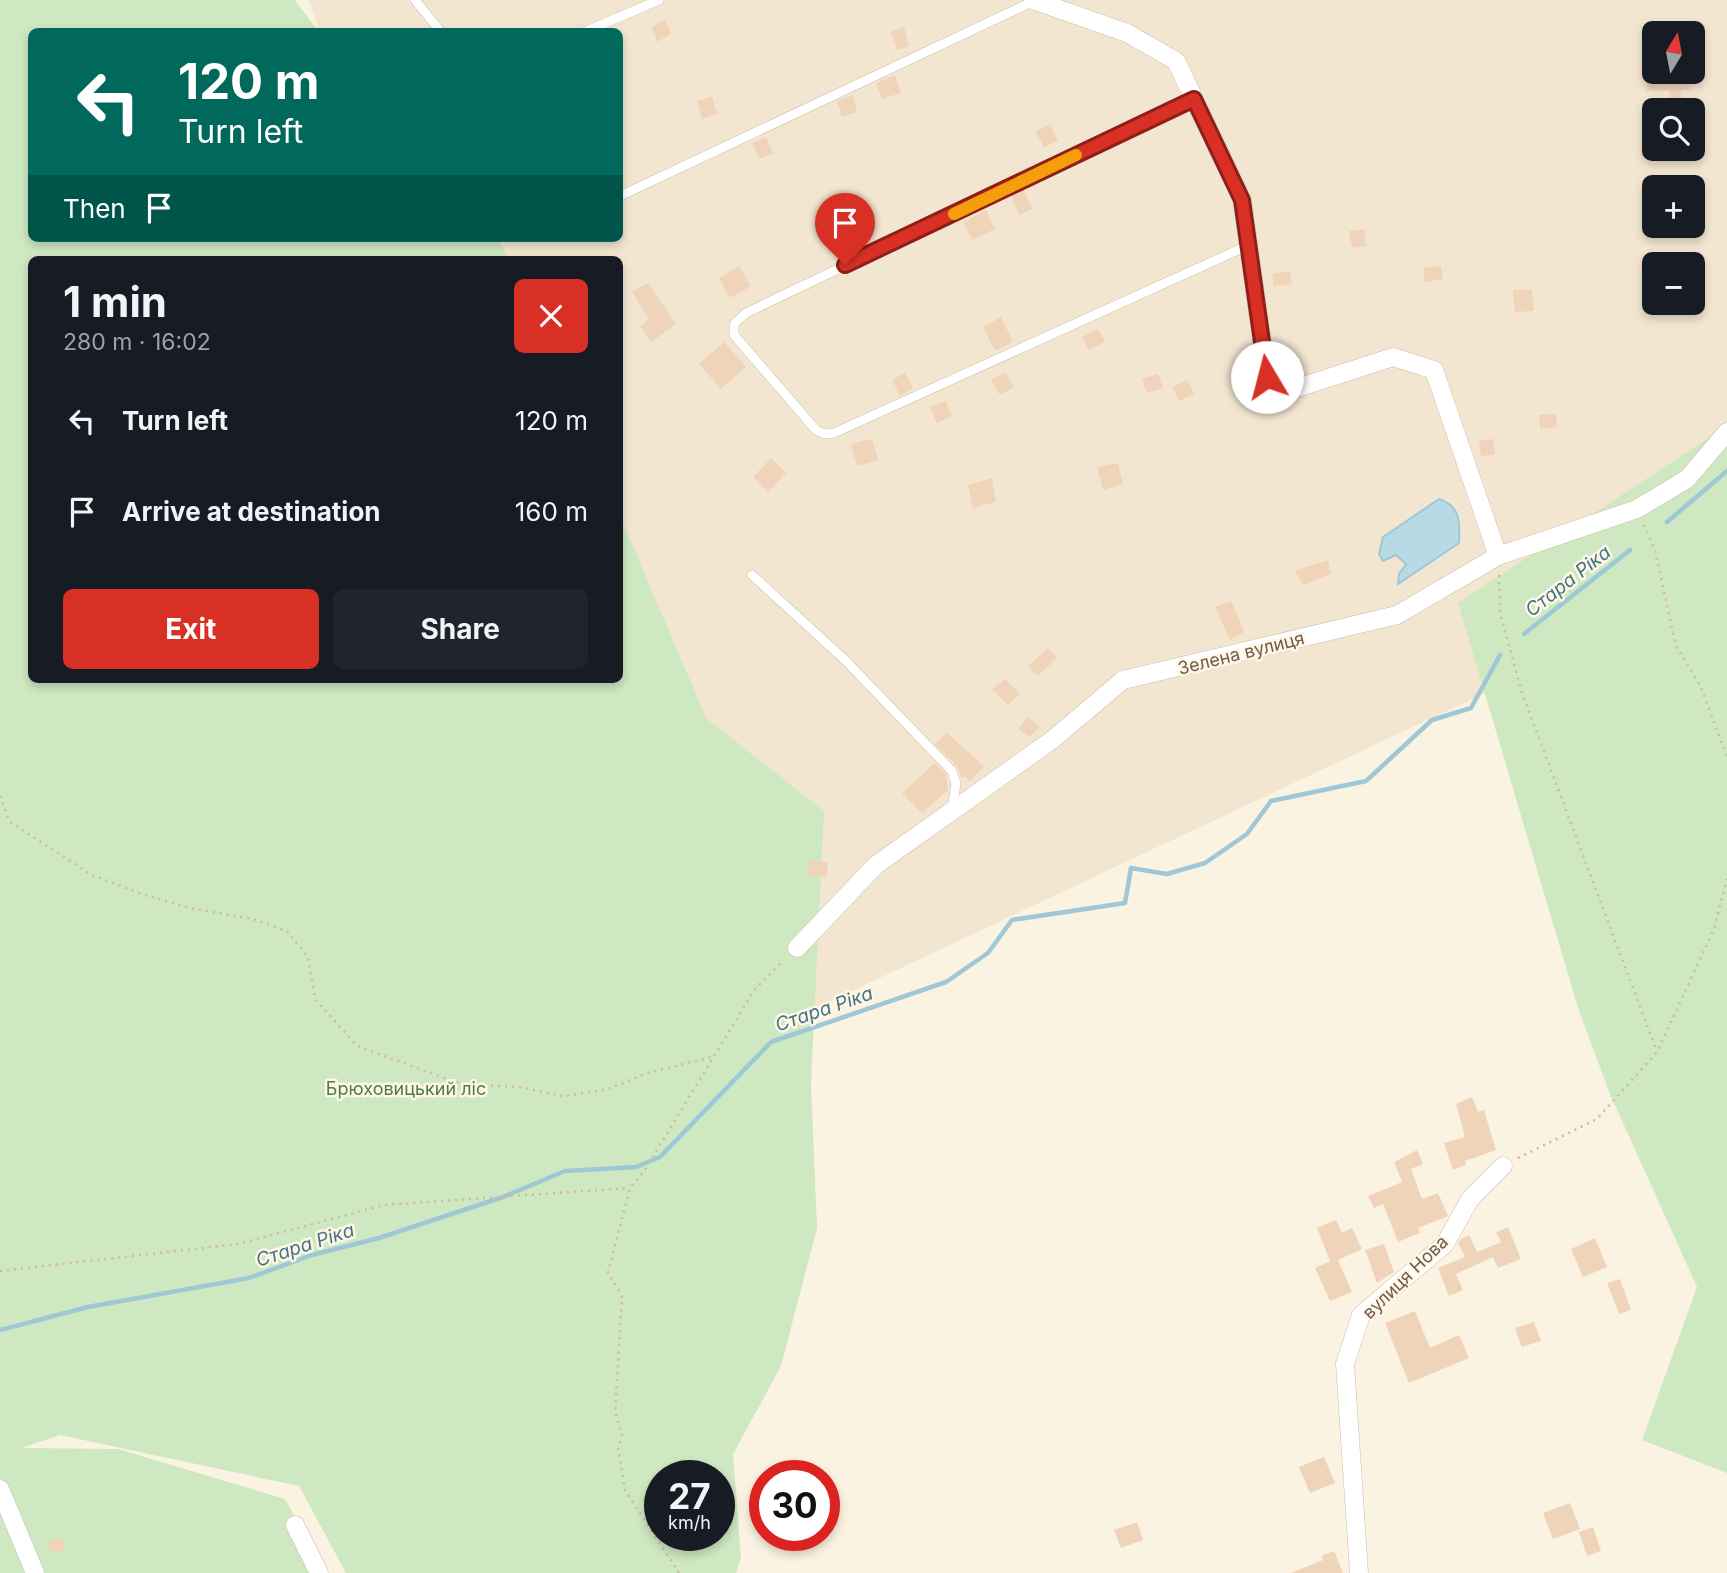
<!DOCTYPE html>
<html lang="en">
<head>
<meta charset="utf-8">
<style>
  :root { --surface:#171b24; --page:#20242c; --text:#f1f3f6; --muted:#9ea1a6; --accent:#d93025 }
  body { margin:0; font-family:Inter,sans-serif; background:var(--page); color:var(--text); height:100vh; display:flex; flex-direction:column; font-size:26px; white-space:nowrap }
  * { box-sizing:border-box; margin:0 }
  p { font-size:23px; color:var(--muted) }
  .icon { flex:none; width:38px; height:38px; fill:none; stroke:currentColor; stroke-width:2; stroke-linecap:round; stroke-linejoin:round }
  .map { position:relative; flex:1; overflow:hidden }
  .details { position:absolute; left:28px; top:256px; width:595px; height:427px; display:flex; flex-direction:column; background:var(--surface); border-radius:10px; box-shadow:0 4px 10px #0003 }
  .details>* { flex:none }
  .hud { position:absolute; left:28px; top:28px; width:595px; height:214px; border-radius:10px; box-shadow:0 4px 10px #0003; background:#00695c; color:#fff; overflow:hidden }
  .needle { width:46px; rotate:10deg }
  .fabs { position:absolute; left:1642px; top:21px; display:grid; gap:14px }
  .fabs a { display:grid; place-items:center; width:63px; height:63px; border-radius:10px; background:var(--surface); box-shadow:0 4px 10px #0003; font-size:35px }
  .speed { position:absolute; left:644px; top:1460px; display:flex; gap:14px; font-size:35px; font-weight:700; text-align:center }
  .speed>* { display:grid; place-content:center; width:91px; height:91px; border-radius:50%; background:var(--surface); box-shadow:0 4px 10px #0003; line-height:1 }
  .speed small { font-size:18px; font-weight:400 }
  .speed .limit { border:10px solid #d22; background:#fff; color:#111 }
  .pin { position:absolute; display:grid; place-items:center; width:60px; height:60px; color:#fff; margin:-72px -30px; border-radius:50% 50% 50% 0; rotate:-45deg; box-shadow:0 0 7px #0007 }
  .pin .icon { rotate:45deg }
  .me { position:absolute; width:77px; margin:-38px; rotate:352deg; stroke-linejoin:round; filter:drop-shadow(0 0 5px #0008) }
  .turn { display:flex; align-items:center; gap:24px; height:147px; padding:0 35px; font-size:32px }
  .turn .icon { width:91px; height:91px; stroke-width:2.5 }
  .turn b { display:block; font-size:49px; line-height:60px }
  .then { display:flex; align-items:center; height:66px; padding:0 35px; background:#0003; gap:14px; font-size:26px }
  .round { display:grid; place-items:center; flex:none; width:74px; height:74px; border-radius:10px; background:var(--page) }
  .head { display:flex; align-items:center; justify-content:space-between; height:119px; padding:0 35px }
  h1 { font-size:42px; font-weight:700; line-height:52px }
  .cta { display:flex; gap:14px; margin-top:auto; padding:14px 35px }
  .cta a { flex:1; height:80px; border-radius:10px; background:var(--accent); color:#fff; font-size:28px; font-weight:700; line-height:80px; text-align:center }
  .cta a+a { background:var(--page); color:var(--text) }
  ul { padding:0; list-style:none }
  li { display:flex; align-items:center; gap:21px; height:91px; padding:0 35px }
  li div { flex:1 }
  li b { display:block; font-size:26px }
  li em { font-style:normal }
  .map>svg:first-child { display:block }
  .residential { fill:#f3e6d1; fill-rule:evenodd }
  .green { fill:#cee8c1; fill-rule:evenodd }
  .water { fill:#b7dae4; stroke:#9ec8d5; stroke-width:2 }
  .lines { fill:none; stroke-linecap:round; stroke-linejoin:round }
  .stream { stroke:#9ec8d5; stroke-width:4.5 }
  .building { fill:#f0d4ba }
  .lane-casing { stroke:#cebeac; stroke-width:10 }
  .street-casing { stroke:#cebeac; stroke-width:19 }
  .path { stroke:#d4b79e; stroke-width:2.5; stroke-dasharray:2 5; stroke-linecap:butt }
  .lane { stroke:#fff; stroke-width:9 }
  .street { stroke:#fff; stroke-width:18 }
  .route-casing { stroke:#8d1f18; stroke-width:18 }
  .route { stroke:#d93025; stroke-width:12 }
  .slow { stroke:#f59e0b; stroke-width:12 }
  .labels { text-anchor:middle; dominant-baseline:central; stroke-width:5; stroke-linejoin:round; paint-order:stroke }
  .street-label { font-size:18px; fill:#725b49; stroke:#fef7e8 }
  .park-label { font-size:18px; fill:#517d44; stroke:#fef7e8 }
  .water-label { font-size:19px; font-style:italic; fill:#447485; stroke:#fef7e8 }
</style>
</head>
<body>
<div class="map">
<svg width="1727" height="1573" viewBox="0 0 1727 1573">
  <rect width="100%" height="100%" fill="#fbf3e2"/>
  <path class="residential" d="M308 0H1727V579L712 1057 620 679V259H407L399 238H620V32L320 31ZM1654 33H1692V72H1654ZM1654 110H1692V149H1654ZM1654 187H1692V226H1654ZM1654 264H1692V303H1654Z"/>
  <g class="green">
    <path d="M0 0H295L318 31 32 32V238H498L508 259H32V679H620V516L706 718 824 811 811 1084 817 1228 781 1366 733 1454 741 1558 736 1573H346L299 1486 60 1435 21 1448 118 1449 285 1499 326 1573H0ZM660 1475H719V1535H660Z"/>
    <path d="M1716 433 1727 442V1473L1642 1440 1697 1287 1610 1094 1578 1008 1458 603Z"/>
  </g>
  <path class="water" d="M1439 499C1461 506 1460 523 1459 543L1398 584 1399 574 1406 564 1396 555 1383 561 1379 554 1383 537Z"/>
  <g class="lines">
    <g class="stream">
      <path d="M1667 522 1727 471"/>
      <path d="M1524 634 1630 550"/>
      <path d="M0 1330 88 1307 249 1278 312 1255 379 1238 503 1197 565 1171 636 1167 660 1157 771 1042 946 982 988 953 1012 920 1125 903 1131 868 1167 874 1205 863 1247 834 1271 801 1366 781 1432 720 1471 708 1500 655"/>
    </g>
  </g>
  <g class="building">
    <path d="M665 19 671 34 657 42 652 27Z"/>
    <path d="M904 27 909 46 897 50 891 32Z"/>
    <path d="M1676 74 1677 78 1689 77 1690 90H1680L1684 110H1671L1670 90 1647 91 1646 81 1670 79 1669 75Z"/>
    <path d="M895 75 901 93 882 99 876 83Z"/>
    <path d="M853 95 857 112 842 117 837 101Z"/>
    <path d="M712 96 717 114 702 119 697 101Z"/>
    <path d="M1050 124 1058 141 1044 147 1035 131Z"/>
    <path d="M766 137 773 154 759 159 752 143Z"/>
    <path d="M1023 188 1032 209 1019 215 1011 194Z"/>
    <path d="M986 210 995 229 972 240 963 222Z"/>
    <path d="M1364 229 1366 246 1352 248 1349 231Z"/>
    <path d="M739 266 751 286 730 298 719 278Z"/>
    <path d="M1441 266 1443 279 1425 282 1423 268Z"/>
    <path d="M1290 271 1292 284 1274 286 1272 274Z"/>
    <path d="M648 283 676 324 651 342 640 326 649 319 632 292Z"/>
    <path d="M1532 289 1534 311 1515 312 1513 290Z"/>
    <path d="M1001 317 1013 342 995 351 983 327Z"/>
    <path d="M1098 329 1105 342 1089 350 1082 337Z"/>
    <path d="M724 342 746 367 721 389 699 364Z"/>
    <path d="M905 372 913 388 899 396 893 380Z"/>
    <path d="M1006 372 1014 387 1000 395 991 380Z"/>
    <path d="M1158 374 1163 388 1147 393 1142 379Z"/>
    <path d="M1187 380 1194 394 1179 401 1172 387Z"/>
    <path d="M946 401 952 416 937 423 930 407Z"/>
    <path d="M1556 414 1557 427 1540 429 1539 415Z"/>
    <path d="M872 439 878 460 857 466 851 444Z"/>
    <path d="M1493 439 1495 455 1481 456 1479 441Z"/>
    <path d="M771 458 786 473 768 492 753 477Z"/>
    <path d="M1118 463 1123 484 1103 490 1097 467Z"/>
    <path d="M992 478 996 502 973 508 968 485Z"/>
    <path d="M1328 560 1331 574 1303 585 1295 571Z"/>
    <path d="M1231 601 1244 632 1230 640 1215 607Z"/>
    <path d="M1048 648 1057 658 1038 676 1028 666Z"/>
    <path d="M1005 679 1020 694 1008 705 992 690Z"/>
    <path d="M1028 717 1040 726 1030 737 1018 729Z"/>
    <path d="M947 733 984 766 970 781 964 776 962 778 957 766 935 744Z"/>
    <path d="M935 763 946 775 948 790 922 813 902 793Z"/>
    <path d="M809 861 828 862 827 877 807 876Z"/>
    <path d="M1472 1097 1478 1112 1484 1110 1496 1150 1465 1161 1466 1165 1453 1170 1444 1143 1465 1137 1456 1104Z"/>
    <path d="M1417 1150 1423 1164 1411 1169 1422 1199 1438 1193 1448 1216 1418 1228 1420 1233 1398 1242 1383 1204 1374 1208 1368 1196 1402 1182 1394 1162Z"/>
    <path d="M1336 1220 1342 1233 1352 1228 1362 1249 1338 1260 1352 1292 1330 1301 1315 1268 1330 1261 1317 1228Z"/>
    <path d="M1508 1227 1521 1259 1498 1268 1493 1257 1456 1274 1463 1290 1449 1296 1438 1268 1465 1257 1458 1243 1461 1239 1469 1235 1477 1252 1501 1242 1496 1232Z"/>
    <path d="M1595 1238 1607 1267 1583 1277 1571 1249Z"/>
    <path d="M1384 1244 1394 1272 1377 1283 1365 1250Z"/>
    <path d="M1620 1279 1631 1310 1619 1314 1607 1283Z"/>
    <path d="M1415 1311 1430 1348 1459 1335 1469 1358 1409 1383 1385 1323Z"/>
    <path d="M1534 1322 1541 1341 1522 1347 1515 1328Z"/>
    <path d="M1324 1457 1335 1483 1310 1493 1299 1467Z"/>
    <path d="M1570 1503 1580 1529 1553 1539 1543 1513Z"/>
    <path d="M1137 1522 1143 1540 1121 1548 1114 1530Z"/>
    <path d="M1593 1527 1601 1551 1587 1556 1579 1532Z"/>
    <path d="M62 1537 66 1549 52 1554 47 1543Z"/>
    <path d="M1334 1551 1343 1573H1291L1323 1560 1321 1556Z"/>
  </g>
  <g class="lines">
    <defs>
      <g id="lane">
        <path d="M415 0 441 32"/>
        <path d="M584 32 659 0"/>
        <path d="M1194 99 746 313 734 324V335L816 430 824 434 834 433 1249 245"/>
        <path d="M620 196 1034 1"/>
        <path d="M752 575 845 660 952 771 956 783 952 810"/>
      </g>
      <g id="street">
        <path d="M1033 0 1127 33 1176 61 1242 199 1267 377 1275 387 1288 391 1393 357 1434 370 1498 556"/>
        <path d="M797 948 876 865 1052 740 1123 680 1397 615 1498 556 1637 509 1687 479 1727 432"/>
        <path d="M0 1489 35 1573"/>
        <path d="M295 1525 319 1573"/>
        <path d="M1359 1573 1345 1364 1361 1315 1445 1244 1470 1199 1503 1166"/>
      </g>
    </defs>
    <use href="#lane" class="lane-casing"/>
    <use href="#street" class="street-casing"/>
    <g class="path">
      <path d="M1644 525 1655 550 1676 646 1700 685 1727 757"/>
      <path d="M1499 575 1500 613 1522 693 1657 1052"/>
      <path d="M0 796 10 822 92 875 142 894 190 908 253 919 287 931 308 957 315 999 357 1046 461 1084 519 1087 563 1096 606 1090 647 1073 712 1057"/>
      <path d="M1518 1158 1597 1119 1657 1052 1714 929 1727 879"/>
      <path d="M0 1271 238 1244 384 1205 630 1188"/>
      <path d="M679 1573 625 1490 618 1448 622 1435 615 1412 622 1296 608 1272 630 1188 644 1171 755 989 784 960"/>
    </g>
    <use href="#lane" class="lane"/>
    <use href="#street" class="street"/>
  </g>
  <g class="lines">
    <defs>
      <path id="route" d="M845 265 1194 99 1242 200 1267 377"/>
    </defs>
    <use href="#route" class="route-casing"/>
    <use href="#route" class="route"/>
    <path class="slow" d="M954 214 1076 155"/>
  </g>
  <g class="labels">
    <g class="street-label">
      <text transform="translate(1241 653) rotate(-14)">Зелена вулиця</text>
      <text transform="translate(1405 1277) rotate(-44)">вулиця Нова</text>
    </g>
    <g class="park-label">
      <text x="406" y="1088">Брюховицький ліс</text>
    </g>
    <g class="water-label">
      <text transform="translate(1568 581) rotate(-38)">Стара Ріка</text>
      <text transform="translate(824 1009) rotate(-19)">Стара Ріка</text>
      <text transform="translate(305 1245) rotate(-18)">Стара Ріка</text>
    </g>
  </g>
</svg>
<div class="fabs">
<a><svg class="needle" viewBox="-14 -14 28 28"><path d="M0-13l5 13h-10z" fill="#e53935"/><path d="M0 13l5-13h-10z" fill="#9ea1a6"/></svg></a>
<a><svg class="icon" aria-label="search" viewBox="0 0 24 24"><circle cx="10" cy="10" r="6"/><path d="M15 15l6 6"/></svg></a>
<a>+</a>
<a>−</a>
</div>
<div class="speed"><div>27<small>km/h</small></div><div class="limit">30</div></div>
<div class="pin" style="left:845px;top:265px;background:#d93025"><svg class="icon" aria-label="arrive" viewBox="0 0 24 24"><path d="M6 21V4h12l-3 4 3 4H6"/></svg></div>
<svg class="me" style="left:1267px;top:377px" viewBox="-20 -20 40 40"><circle r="19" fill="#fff"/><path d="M0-13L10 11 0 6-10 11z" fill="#d93025"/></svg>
<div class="hud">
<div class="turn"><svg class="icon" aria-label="left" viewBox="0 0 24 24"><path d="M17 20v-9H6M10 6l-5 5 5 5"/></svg><div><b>120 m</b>Turn left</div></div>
<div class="then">Then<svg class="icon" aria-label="arrive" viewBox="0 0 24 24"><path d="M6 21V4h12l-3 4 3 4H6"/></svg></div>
</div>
<section class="details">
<div class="head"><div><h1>1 min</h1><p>280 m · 16:02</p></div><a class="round" style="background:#d93025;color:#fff"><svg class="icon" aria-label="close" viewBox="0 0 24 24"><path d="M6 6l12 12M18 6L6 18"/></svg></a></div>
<ul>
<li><svg class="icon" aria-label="left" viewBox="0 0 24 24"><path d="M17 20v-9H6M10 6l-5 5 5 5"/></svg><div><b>Turn left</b></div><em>120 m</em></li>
<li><svg class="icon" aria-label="arrive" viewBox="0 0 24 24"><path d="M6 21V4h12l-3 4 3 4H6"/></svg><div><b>Arrive at destination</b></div><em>160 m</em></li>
</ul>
<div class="cta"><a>Exit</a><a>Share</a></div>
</section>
</div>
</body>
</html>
